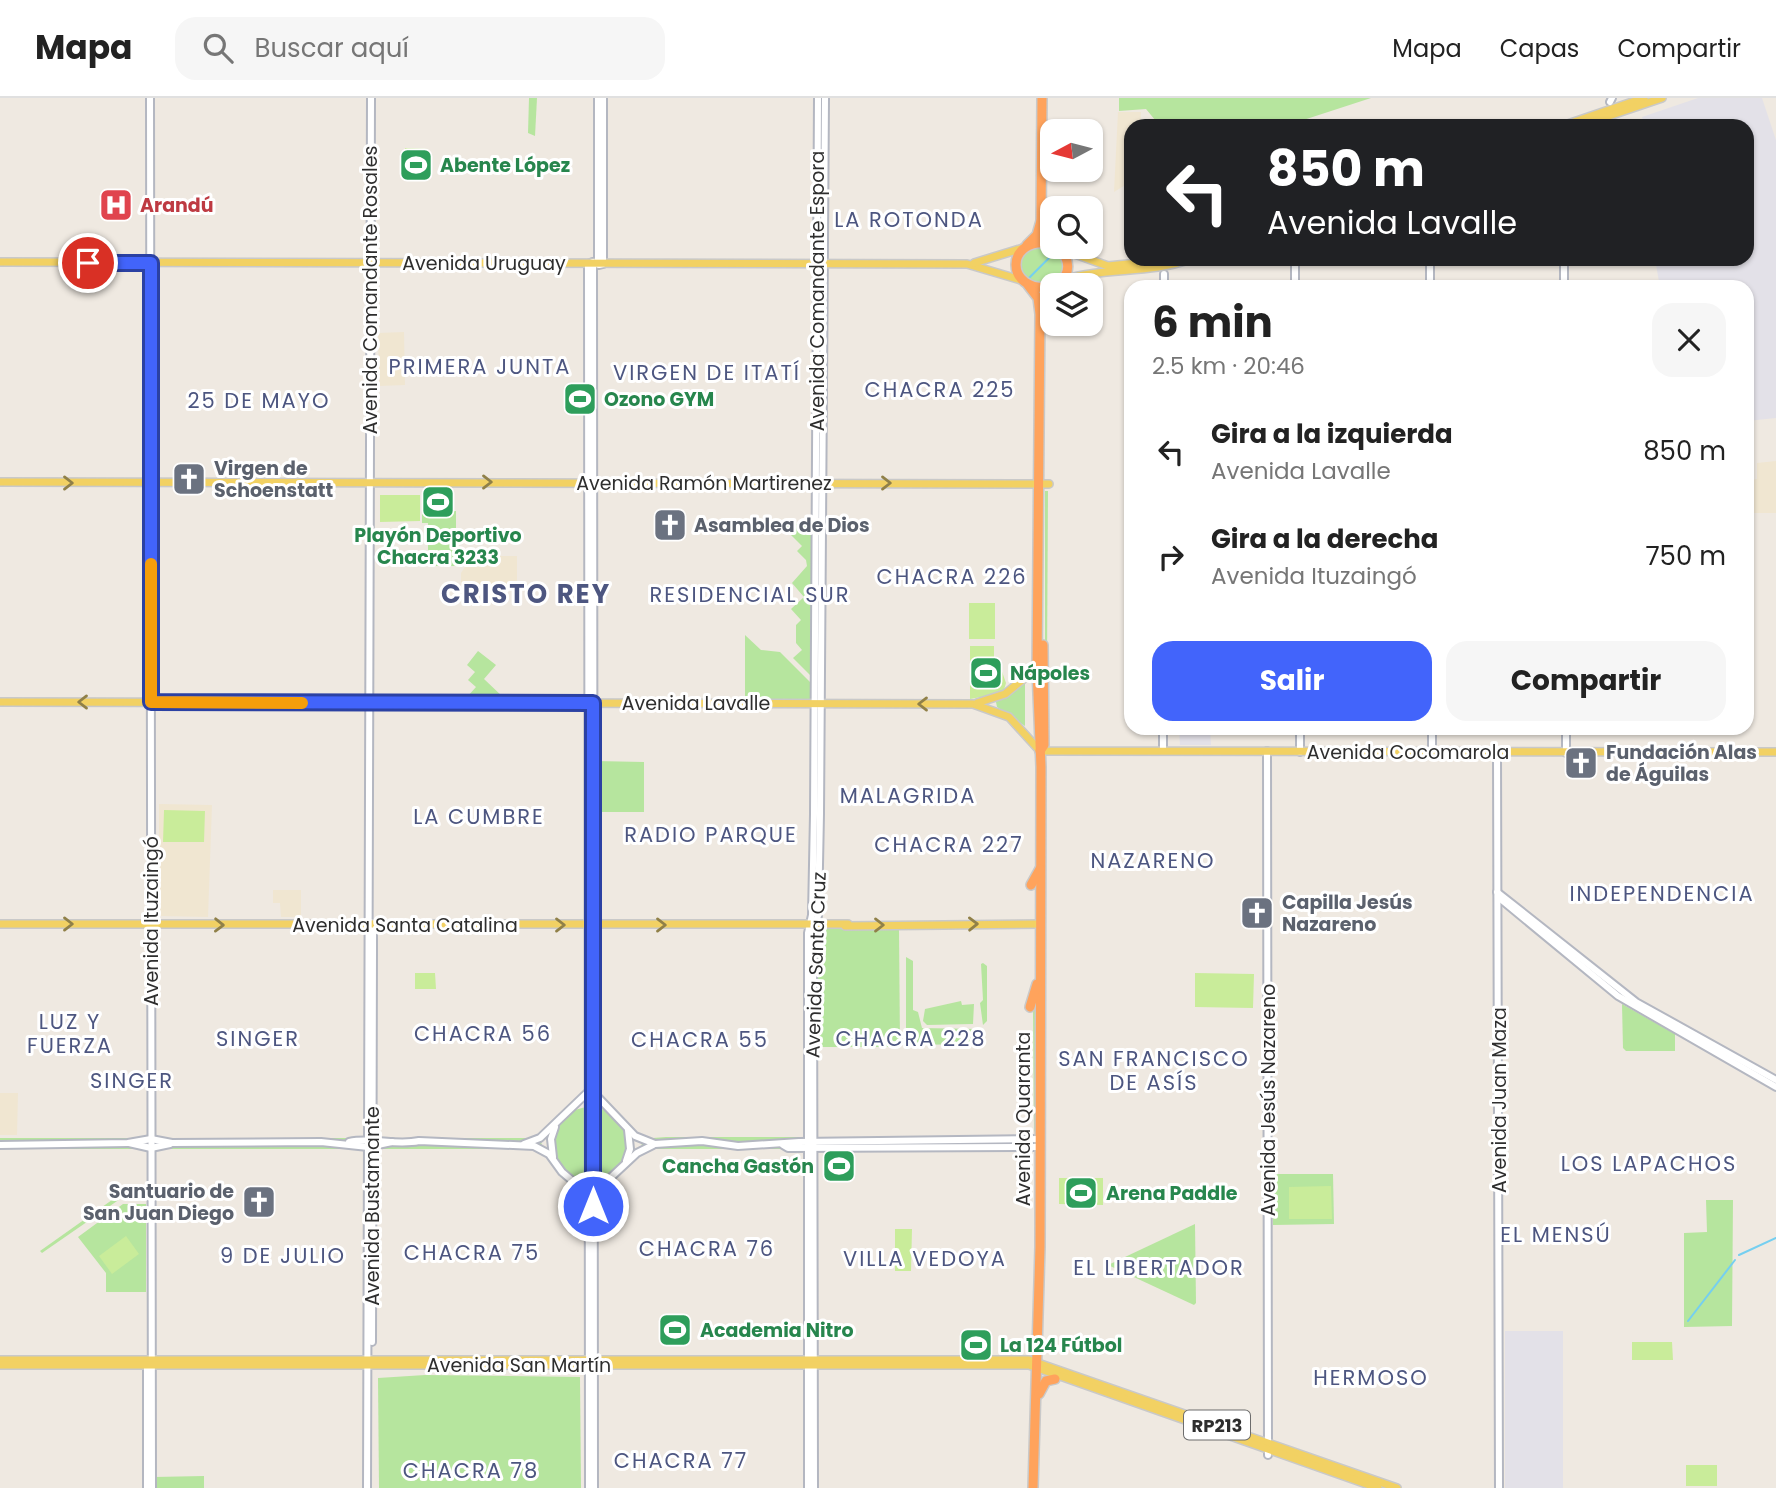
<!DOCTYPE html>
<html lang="es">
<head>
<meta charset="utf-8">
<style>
  :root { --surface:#fff; --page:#f6f6f6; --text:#222; --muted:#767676; --line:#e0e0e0; --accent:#4264fb }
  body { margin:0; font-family:Poppins,sans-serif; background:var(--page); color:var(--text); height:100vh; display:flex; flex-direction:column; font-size:26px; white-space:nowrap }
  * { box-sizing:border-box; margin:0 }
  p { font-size:23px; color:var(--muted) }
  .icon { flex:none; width:38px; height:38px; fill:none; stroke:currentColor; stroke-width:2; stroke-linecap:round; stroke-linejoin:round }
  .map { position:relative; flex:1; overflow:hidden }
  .drawer { position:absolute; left:1124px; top:182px; width:630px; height:455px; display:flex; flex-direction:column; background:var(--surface); border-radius:21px; box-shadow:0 2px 5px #0004 }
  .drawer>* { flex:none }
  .top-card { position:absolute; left:1124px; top:21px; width:630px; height:147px; border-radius:21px; box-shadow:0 2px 5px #0004; background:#202124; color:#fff; overflow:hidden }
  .needle { width:46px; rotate:263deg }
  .buttons { position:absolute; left:1040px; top:21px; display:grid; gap:14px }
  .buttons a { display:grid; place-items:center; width:63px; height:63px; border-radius:14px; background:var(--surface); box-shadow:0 2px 5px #0004; font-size:35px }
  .pin { position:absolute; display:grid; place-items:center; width:60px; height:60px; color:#fff; margin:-30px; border:4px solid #fff; border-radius:50%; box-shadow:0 2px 7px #0007 }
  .me { position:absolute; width:77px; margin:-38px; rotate:0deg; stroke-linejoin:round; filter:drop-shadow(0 0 5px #0008) }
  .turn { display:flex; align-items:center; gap:24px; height:147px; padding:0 28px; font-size:32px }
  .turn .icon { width:91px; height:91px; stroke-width:2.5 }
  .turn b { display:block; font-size:49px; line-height:60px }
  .round { display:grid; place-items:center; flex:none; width:74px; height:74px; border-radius:21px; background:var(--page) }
  .head { display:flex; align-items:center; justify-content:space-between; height:119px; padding:0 28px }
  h1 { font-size:42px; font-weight:700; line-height:52px }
  .action { display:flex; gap:14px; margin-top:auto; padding:14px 28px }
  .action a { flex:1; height:80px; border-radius:21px; background:var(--accent); color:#fff; font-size:28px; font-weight:700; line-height:80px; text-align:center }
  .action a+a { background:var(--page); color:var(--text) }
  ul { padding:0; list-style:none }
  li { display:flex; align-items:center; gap:21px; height:105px; padding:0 28px }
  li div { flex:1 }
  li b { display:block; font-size:26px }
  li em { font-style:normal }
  header { display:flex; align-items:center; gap:42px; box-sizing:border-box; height:98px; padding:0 35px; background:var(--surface); border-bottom:2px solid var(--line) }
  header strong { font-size:33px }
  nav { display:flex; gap:38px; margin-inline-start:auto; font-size:24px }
  .search { width:490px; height:63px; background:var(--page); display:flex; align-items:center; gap:18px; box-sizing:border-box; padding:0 24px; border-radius:21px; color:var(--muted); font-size:26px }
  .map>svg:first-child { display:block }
  .industrial { fill:#e3e1e8 }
  .education { fill:#f0e6d1 }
  .green { fill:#b6e59e }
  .pitch { fill:#c9ec9a }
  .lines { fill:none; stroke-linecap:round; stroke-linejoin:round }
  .stream { stroke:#75cff0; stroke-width:2 }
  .secondary-casing { stroke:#b4b7c1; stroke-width:10 }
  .primary-casing { stroke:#c9c9c9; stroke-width:10 }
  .highway-casing { stroke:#c9c9c9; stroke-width:12 }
  .secondary { stroke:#fff; stroke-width:6 }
  .primary { stroke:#f2d163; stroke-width:7 }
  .highway { stroke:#ffa35c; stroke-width:9 }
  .oneway { stroke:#908048 }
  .route-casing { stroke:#2b41a3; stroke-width:18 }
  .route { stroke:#4264fb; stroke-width:12 }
  .slow { stroke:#f59e0b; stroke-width:12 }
  .labels { text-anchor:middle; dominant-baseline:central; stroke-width:6; stroke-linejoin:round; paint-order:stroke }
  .shield { fill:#fff; stroke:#6d6d6d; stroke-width:2 }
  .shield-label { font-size:18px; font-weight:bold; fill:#2e2e2e }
  .leisure-label { font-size:19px; font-weight:bold; fill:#27864d; stroke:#fff; text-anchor:start }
  .health-label { font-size:19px; font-weight:bold; fill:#be3a42; stroke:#fff; text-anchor:start }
  .street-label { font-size:19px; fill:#2e2e2e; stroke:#fff }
  .worship-label { font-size:19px; font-weight:bold; fill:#5b616d; stroke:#fff; text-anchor:start }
  .neighbourhood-label { font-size:21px; letter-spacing:2px; fill:#4d5680; stroke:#fff }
  .district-label { font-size:26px; font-weight:bold; letter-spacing:2px; fill:#4d5680; stroke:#fff }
</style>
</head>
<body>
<header>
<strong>Mapa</strong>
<div class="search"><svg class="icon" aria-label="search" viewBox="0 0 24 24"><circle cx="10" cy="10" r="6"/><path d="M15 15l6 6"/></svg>Buscar aquí</div>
<nav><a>Mapa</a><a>Capas</a><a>Compartir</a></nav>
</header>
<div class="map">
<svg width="1776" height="1390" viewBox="0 0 1776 1390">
  <rect width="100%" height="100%" fill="#efe9e1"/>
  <g class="industrial">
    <path d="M1698 0H1762L1776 42V320L1747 323 1746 189H1660L1655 161H1746V28H1645L1642 19Z"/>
    <path d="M1179 630H1210L1211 647H1180Z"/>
    <rect x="1505" y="1233" width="58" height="157"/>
  </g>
  <g class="education">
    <path d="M1118 14H1141L1140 28H1130V84L1114 94Z"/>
    <path d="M404 234 405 287 379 288 378 235Z"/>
    <path d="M1776 363V415H1749L1747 383 1757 381V365Z"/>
    <path d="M472 458H517V487H461V475Z"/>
    <path d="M159 706 212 707 208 819 159 818Z"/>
    <path d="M273 792H301V819H281L280 805H273Z"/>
    <path d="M0 995H18L17 1037H0Z"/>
  </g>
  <g class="green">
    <path d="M529 0H537L535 38 528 35Z"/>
    <path d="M1119 0H1371L1285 28H1160L1146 11 1119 13Z"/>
    <path d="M1034 148 1059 152 1065 171C1049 198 1019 190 1020 158Z"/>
    <path d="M1045 393H1048L1047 568 1045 567Z"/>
    <path d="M422 413H456V468H428V425H422Z"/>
    <path d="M812 425 813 580 793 560 802 552 796 545V527L801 522 791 511 804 499 792 485 807 468 806 462 797 453 802 448 781 427Z"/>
    <path d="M745 537 761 552 780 554 813 587 812 602H745Z"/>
    <path d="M478 553 496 567 484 581 504 600 467 599 476 589 468 582 475 574 467 567Z"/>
    <path d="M1025 584V628L997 609 996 604Z"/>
    <path d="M595 663 644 664V714H595Z"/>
    <path d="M816 831H899L900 949H816Z"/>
    <path d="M906 859 913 863V912L918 914 922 930 976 931 981 938 977 946 909 947 906 943Z"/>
    <path d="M983 865 987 868V923L983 927 980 905 983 902 981 866Z"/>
    <path d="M1035 895V1033L1034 1034 1033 909Z"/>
    <path d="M961 903 962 907 974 906 973 926 927 927 923 923 925 911Z"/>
    <path d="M1622 906 1675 936V953H1626L1623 950Z"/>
    <circle cx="590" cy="1046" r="37"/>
    <path d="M666 1039H799V1051H643L640 1041Z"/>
    <path d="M0 1040H540L543 1051H372L369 1258V1051H0Z"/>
    <path d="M1272 1076H1333L1334 1126 1273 1127Z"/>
    <path d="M139 1096V1100L120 1101 42 1155 40 1153 119 1097Z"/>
    <path d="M1706 1102H1733L1732 1228 1684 1229V1135L1707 1134Z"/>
    <path d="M123 1106H146V1194H106V1175L78 1139Z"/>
    <path d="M1195 1126 1196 1205 1194 1207 1108 1167Z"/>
    <path d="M425 1277 580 1279 581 1390H379L378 1280Z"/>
    <path d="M204 1378V1390H154V1379Z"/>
  </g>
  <g class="pitch">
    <path d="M405 50 428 51V83H405Z"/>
    <path d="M380 397H420V423L380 424Z"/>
    <rect x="969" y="505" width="26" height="36"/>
    <path d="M970 548H994V563L999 565 1006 585 1003 595 970 601Z"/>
    <path d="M164 712 205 713 204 744H163Z"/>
    <path d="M415 875H435L436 891H415Z"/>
    <path d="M1195 875 1254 876 1253 910 1195 909Z"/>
    <path d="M850 1054 851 1082H827V1055Z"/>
    <path d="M1059 1080H1103V1107L1059 1106Z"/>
    <path d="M1331 1088 1332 1121H1289V1089Z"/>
    <path d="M895 1131H912L911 1173H895Z"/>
    <path d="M126 1138 139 1156 112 1176 99 1158Z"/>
    <path d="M964 1237H987L988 1259 964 1258Z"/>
    <path d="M1632 1244H1672L1673 1262H1632Z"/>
    <rect x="1686" y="1367" width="31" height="21"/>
  </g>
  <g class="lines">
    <g class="stream">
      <path d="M1028 181 1056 153"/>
      <path d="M1739 1157 1776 1140"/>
      <path d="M1688 1223 1735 1162"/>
    </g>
    <defs>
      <g id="secondary">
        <path d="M150 0 152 1390"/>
        <path d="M598 0V166"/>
        <path d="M1610 4 1612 0"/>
        <path d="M1430 161V189"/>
        <path d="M1564 161V189"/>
        <path d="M593 166 594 1390"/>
        <path d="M599 167 603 166V0"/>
        <path d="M1164 176V189"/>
        <path d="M1295 189V161"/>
        <path d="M1300 630V654"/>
        <path d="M1566 630V655"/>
        <path d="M1163 652V630"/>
        <path d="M1267 653 1268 1357"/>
        <path d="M1432 655V630"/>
        <path d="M1497 655 1499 1390"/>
        <path d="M1497 794 1636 904 1776 982"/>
        <path d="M1498 799 1618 898 1776 989"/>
        <path d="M369 827 373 832V852L372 1244"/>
        <path d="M594 995 635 1038 655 1046 702 1043 738 1048 799 1044 1040 1041"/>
        <path d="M349 1044C373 1039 395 1048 419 1043L534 1048 549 1056 562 1074 588 1096"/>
        <path d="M129 1045 151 1050 170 1046"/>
        <path d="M524 1046 540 1040 587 995"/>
        <path d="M0 1047 128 1045 151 1041 172 1045 321 1044 368 1049 392 1044"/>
        <path d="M783 1047 788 1050 1040 1049"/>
        <path d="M553 1059 551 1041 555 1029"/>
        <path d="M626 1063 630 1051 628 1032"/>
        <path d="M593 1096 637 1055 653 1047"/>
        <path d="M147 1390V1267L149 1263"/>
        <path d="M367 1390 371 0"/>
        <path d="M589 1390 588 166 593 164"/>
        <path d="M808 1390V835L812 817 814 716 818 0"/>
        <path d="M814 1390 813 829 818 818 820 716 825 0"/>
      </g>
      <g id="primary">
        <path d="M1562 28 1644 0"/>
        <path d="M1579 28 1662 0"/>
        <path d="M1061 151 1108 168 1177 161"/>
        <path d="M0 164 967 166 1021 182"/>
        <path d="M974 165 1023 150"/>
        <path d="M1063 182C1106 169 1149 176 1191 161"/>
        <path d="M0 384 1049 386"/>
        <path d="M0 604 973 606 1009 619 1040 653 1776 654"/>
        <path d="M977 605 1005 596 1027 578 1049 577"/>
        <path d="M0 826H848"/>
        <path d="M845 828 1041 826"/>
        <path d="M0 1262H1029L1397 1390"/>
        <path d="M0 1267H1029L1378 1390"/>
      </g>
      <g id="highway">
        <path d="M1041 123 1052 142"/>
        <path d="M1052 146C1005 136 1003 196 1052 189"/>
        <path d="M1027 147 1037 137 1041 123 1042 0"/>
        <path d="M1028 187 1038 200 1040 216 1037 571 1041 669 1040 1149 1033 1390"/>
        <path d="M1058 187C1071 175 1071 162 1058 149"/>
        <path d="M1044 218 1045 203 1052 193"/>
        <path d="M1040 653 1044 647 1043 547"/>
        <path d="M1031 787 1040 771"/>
        <path d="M1030 909 1037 886"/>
        <path d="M1039 1296 1046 1283 1055 1281"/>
      </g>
    </defs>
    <use href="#secondary" class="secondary-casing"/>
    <use href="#primary" class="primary-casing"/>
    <use href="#highway" class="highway-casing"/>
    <use href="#secondary" class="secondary"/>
    <use href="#primary" class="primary"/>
    <use href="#highway" class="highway"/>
  </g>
  <defs><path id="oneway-chevron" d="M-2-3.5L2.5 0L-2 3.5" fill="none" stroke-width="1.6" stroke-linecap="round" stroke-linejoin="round" transform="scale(1.75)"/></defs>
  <g class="oneway">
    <use href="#oneway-chevron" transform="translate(487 384)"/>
    <use href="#oneway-chevron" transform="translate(68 385)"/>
    <use href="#oneway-chevron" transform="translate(886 385)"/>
    <use href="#oneway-chevron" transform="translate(83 604) rotate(-180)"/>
    <use href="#oneway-chevron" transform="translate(923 606) rotate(-180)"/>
    <use href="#oneway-chevron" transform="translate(68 826)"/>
    <use href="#oneway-chevron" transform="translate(973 826) rotate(-1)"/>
    <use href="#oneway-chevron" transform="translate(219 827) rotate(1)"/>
    <use href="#oneway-chevron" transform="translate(560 827)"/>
    <use href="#oneway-chevron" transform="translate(661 827)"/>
    <use href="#oneway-chevron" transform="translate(879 827)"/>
  </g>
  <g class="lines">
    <defs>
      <path id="route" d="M88 165H151V604L593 605V1108"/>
    </defs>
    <use href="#route" class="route-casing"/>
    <use href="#route" class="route"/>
    <path class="slow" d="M151 466V604L302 605"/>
  </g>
  <defs>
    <symbol id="stadium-square" viewBox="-11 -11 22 22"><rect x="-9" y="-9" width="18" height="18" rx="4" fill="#2e9e5b" stroke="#fff"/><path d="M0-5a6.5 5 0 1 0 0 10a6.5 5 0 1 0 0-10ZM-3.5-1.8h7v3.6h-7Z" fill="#fff"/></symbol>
    <symbol id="hospital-square" viewBox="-11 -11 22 22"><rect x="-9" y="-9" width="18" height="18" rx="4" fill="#e0444e" stroke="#fff"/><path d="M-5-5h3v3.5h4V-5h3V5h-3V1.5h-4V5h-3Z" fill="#fff"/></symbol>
    <symbol id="church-square" viewBox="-11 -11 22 22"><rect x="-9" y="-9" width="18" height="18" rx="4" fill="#6b7280" stroke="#fff"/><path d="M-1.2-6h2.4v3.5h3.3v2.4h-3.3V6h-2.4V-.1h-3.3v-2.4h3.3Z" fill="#fff"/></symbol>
  </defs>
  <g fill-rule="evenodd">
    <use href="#stadium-square" x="397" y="48" width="38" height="38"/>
    <use href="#hospital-square" x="97" y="88" width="38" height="38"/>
    <use href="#stadium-square" x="561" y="282" width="38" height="38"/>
    <use href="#church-square" x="170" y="362" width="38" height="38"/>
    <use href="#stadium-square" x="419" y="385" width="38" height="38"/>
    <use href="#church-square" x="651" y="408" width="38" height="38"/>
    <use href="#stadium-square" x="967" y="556" width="38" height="38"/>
    <use href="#church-square" x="1562" y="646" width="38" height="38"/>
    <use href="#church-square" x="1238" y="796" width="38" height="38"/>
    <use href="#stadium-square" x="820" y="1049" width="38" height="38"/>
    <use href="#stadium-square" x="1062" y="1076" width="38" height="38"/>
    <use href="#church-square" x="240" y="1085" width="38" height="38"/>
    <use href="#stadium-square" x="656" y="1213" width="38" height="38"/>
    <use href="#stadium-square" x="957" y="1228" width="38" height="38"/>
  </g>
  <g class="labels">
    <rect class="shield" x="1184" y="1312.5" width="66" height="29" rx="5"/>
    <g class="shield-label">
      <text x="1217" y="1327">RP213</text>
    </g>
    <g class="leisure-label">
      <text x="440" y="67">Abente López</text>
      <text x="604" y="301">Ozono GYM</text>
      <text x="438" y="437" text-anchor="middle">Playón Deportivo<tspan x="438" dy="22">Chacra 3233</tspan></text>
      <text x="1010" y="575">Nápoles</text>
      <text x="814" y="1068" text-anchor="end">Cancha Gastón</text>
      <text x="1106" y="1095">Arena Paddle</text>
      <text x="700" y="1232">Academia Nitro</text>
      <text x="1000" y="1247">La 124 Fútbol</text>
    </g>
    <g class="health-label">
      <text x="140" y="107">Arandú</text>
    </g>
    <g class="street-label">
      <text x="484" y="165">Avenida Uruguay</text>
      <text transform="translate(370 192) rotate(-90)">Avenida Comandante Rosales</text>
      <text transform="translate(817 193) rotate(-90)">Avenida Comandante Espora</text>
      <text x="704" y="385">Avenida Ramón Martirenez</text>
      <text x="696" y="605">Avenida Lavalle</text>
      <text x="1408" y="654">Avenida Cocomarola</text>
      <text transform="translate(151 823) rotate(-90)">Avenida Ituzaingó</text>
      <text x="405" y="827">Avenida Santa Catalina</text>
      <text transform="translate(816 867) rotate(-88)">Avenida Santa Cruz</text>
      <text transform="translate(1268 1002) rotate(-90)">Avenida Jesús Nazareno</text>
      <text transform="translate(1499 1002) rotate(-90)">Avenida Juan Maza</text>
      <text transform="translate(1023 1021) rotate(-90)">Avenida Quaranta</text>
      <text transform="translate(372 1108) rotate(-90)">Avenida Bustamante</text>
      <text x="519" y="1267">Avenida San Martín</text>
    </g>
    <g class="worship-label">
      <text x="214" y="370">Virgen de<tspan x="214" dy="22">Schoenstatt</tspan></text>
      <text x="694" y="427">Asamblea de Dios</text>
      <text x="1606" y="654">Fundación Alas<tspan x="1606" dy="22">de Águilas</tspan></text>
      <text x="1282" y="804">Capilla Jesús<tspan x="1282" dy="22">Nazareno</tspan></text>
      <text x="234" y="1093" text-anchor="end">Santuario de<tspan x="234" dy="22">San Juan Diego</tspan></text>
    </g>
    <g class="neighbourhood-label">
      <text x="909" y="121">LA ROTONDA</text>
      <text x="480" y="268">PRIMERA JUNTA</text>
      <text x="707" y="274">VIRGEN DE ITATÍ</text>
      <text x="940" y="291">CHACRA 225</text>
      <text x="259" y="302">25 DE MAYO</text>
      <text x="952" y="478">CHACRA 226</text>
      <text x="750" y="496">RESIDENCIAL SUR</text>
      <text x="908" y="697">MALAGRIDA</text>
      <text x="479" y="718">LA CUMBRE</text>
      <text x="711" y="736">RADIO PARQUE</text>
      <text x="949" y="746">CHACRA 227</text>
      <text x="1153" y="762">NAZARENO</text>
      <text x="1662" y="795">INDEPENDENCIA</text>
      <text x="70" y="923">LUZ Y<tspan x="70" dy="24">FUERZA</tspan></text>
      <text x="483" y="935">CHACRA 56</text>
      <text x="258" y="940">SINGER</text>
      <text x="911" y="940">CHACRA 228</text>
      <text x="700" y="941">CHACRA 55</text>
      <text x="1154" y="960">SAN FRANCISCO<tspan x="1154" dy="24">DE ASÍS</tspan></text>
      <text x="132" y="982">SINGER</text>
      <text x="1649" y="1065">LOS LAPACHOS</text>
      <text x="1556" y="1136">EL MENSÚ</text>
      <text x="707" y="1150">CHACRA 76</text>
      <text x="472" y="1154">CHACRA 75</text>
      <text x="283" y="1157">9 DE JULIO</text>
      <text x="925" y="1160">VILLA VEDOYA</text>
      <text x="1159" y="1169">EL LIBERTADOR</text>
      <text x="1371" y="1279">HERMOSO</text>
      <text x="681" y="1362">CHACRA 77</text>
      <text x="471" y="1372">CHACRA 78</text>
    </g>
    <g class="district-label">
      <text x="526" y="496">CRISTO REY</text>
    </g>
  </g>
</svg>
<div class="buttons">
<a><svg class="needle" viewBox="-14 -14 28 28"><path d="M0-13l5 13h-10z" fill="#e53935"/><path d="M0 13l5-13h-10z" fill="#767676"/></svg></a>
<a><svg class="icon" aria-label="search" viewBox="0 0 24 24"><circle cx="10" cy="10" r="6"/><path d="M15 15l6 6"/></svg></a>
<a><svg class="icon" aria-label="layers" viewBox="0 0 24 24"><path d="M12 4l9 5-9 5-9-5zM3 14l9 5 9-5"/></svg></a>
</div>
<div class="pin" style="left:88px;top:165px;background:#d93025"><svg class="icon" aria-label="arrive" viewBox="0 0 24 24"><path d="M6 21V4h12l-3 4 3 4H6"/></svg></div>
<svg class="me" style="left:593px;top:1108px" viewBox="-20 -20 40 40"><circle r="17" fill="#4264fb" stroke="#fff" stroke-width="3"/><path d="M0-11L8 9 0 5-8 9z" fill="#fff"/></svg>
<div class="top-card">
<div class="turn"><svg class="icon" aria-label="left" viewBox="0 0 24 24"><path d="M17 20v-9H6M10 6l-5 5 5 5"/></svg><div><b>850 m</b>Avenida Lavalle</div></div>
</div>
<section class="drawer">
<div class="head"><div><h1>6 min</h1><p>2.5 km · 20:46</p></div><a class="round"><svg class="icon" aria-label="close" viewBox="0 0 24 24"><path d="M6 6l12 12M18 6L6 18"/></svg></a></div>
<ul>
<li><svg class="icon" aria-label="left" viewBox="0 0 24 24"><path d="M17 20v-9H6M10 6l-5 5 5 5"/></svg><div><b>Gira a la izquierda</b><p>Avenida Lavalle</p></div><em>850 m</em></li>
<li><svg class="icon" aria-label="right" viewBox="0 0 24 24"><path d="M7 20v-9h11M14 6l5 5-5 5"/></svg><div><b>Gira a la derecha</b><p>Avenida Ituzaingó</p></div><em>750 m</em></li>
</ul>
<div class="action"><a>Salir</a><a>Compartir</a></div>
</section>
</div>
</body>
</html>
